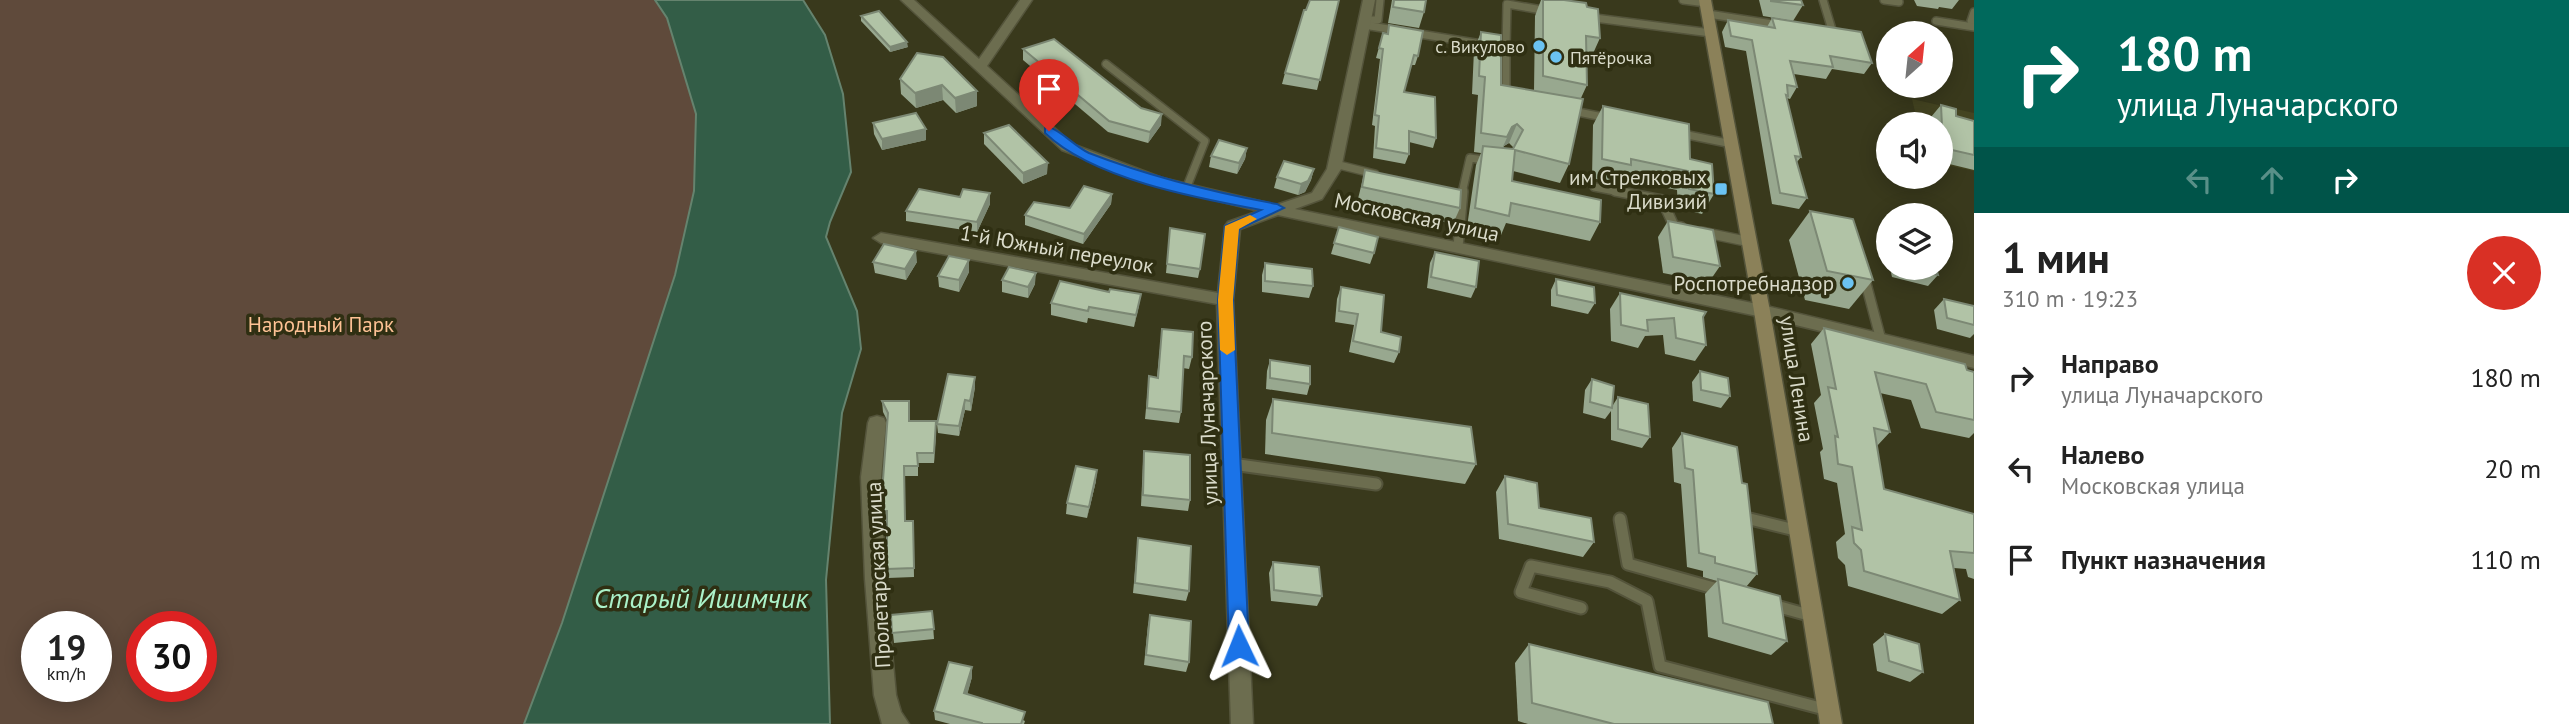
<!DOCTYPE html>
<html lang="ru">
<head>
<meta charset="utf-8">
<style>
  :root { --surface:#fff; --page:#f6f6f6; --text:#222; --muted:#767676 }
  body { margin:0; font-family:"PT Sans",sans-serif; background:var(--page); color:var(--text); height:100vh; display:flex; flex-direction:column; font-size:26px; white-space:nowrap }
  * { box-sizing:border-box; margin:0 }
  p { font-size:23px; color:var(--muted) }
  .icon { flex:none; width:38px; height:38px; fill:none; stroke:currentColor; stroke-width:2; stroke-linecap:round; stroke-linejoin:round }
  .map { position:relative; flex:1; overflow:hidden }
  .panel { display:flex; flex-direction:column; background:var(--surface); width:595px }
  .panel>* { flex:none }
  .banner { background:#00695c; color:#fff; overflow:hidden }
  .needle { width:46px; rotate:27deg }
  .buttons { position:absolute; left:1876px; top:21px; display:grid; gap:14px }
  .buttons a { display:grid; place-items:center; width:77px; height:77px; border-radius:50%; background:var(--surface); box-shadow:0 4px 18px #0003; font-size:35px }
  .speed { position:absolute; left:21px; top:611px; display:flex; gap:14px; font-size:35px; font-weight:700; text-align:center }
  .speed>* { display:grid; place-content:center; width:91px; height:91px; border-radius:50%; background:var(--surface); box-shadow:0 4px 18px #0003; line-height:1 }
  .speed small { font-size:18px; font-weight:400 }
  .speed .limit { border:10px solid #d22; background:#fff; color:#111 }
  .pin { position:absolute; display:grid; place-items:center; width:60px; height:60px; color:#fff; margin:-72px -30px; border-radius:50% 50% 50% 0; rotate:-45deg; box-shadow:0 0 7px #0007 }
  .pin .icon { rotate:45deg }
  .me { position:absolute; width:77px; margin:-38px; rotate:358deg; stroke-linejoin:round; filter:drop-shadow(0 0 5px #0008) }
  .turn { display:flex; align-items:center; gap:24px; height:147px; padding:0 28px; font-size:32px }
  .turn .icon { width:91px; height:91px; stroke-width:2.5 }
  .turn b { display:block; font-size:49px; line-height:60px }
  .lanes { display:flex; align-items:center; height:66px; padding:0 28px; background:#0003; justify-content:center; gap:35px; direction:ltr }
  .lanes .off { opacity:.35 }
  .round { display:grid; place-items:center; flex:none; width:74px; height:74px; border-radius:37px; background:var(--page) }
  .head { display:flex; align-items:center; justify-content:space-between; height:119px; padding:0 28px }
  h1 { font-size:42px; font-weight:800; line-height:52px }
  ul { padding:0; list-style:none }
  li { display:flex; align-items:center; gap:21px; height:91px; padding:0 28px }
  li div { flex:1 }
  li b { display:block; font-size:26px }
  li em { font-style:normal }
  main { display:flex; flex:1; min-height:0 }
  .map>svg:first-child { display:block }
  .built { fill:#444421 }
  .green { fill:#5f4a3b; fill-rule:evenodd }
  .water { fill:#335d47; stroke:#65836e; stroke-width:2 }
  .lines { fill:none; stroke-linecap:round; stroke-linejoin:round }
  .lane-far2-casing { stroke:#54543b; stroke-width:10 }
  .lane-far1-casing { stroke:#54543b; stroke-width:12 }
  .lane-casing { stroke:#54543b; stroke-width:15 }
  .street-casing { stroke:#54543b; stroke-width:3 }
  .secondary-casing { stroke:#54543b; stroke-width:3 }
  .lane-far2 { stroke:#6c6d4f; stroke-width:7 }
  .lane-far1 { stroke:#6c6d4f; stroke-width:9 }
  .lane { stroke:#6c6d4f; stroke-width:11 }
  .street { fill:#6c6d4f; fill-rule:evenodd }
  .secondary { fill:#8b8159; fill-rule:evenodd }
  .wall { fill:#98a88f; fill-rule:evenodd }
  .shaded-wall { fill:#7c8874 }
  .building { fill:#b1c3a6; stroke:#7c8874; stroke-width:2 }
  .route { fill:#1a73e8; stroke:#114b97; stroke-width:2 }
  .slow { fill:#f59e0b }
  .poi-dot { fill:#6bc3f2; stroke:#2f2f12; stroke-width:2.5 }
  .labels { text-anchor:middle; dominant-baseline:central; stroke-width:7; stroke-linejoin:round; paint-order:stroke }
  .far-poi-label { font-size:18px; fill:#dadbca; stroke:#2f2f12; text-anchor:end }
  .poi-label { font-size:21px; fill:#dadbca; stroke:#2f2f12; text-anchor:end }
  .street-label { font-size:21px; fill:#dadbca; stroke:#2f2f12 }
  .park-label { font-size:21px; fill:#fec295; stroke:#2f2f12 }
  .near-water-label { font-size:28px; font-style:italic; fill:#abf2ca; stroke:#2f2f12 }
</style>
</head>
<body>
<main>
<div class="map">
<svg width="1974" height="724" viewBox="0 0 1974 724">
  <rect width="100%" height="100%" fill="#39391c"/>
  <path class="built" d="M1912 99 1974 113V171L1941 164V124H1918Z"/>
  <path class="green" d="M0 0H655L667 18 696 114 694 191 675 275 562 623 524 724H0ZM37 626H96V686H37ZM142 626H201V686H142Z"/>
  <path class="water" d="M655 0H803L825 35 843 94 851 172 830 222 826 237 857 311 861 349 842 413 826 580 830 724H524L562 623 675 275 694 191 696 114 667 18Z"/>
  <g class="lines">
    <defs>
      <g id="lane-far2">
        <path d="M1683 0 1706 3"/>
        <path d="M1823 0 1833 33 1826 32"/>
        <path d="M1884 0 1899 2"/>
        <path d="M1974 12 1971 21 1974 25"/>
        <path d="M1708 14 1780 25"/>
        <path d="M1587 17 1711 33"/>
        <path d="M1367 20H1378L1380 0"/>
        <path d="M1936 21 1974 27"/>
        <path d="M1364 25 1506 48 1507 4 1548 11"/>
        <path d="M1506 48V96"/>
        <path d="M1106 64 1205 141 1186 189"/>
        <path d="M1568 110 1608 118"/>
        <path d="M1678 133 1732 144"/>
        <path d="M1335 164 1375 174"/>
        <path d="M1594 187 1625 193"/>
        <path d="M1462 193 1470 158 1491 161"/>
      </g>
      <g id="lane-far1">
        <path d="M1615 191 1662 200 1674 226 1681 227"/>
        <path d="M1702 232 1750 242"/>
        <path d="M1458 247 1463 191"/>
        <path d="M1864 276 1881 340"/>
      </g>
      <g id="lane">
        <path d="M1232 464 1376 484"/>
        <path d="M1620 519 1628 564 1721 590"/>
        <path d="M1750 519 1799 531"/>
        <path d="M1769 604 1812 616"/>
        <path d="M1581 608 1521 592 1531 566 1610 582 1647 601 1660 666 1828 710"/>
      </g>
      <g id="street">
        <path d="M901 0H914L979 59 1020 0H1032L987 66 1072 144 1162 178 1276 205 1312 193 1327 169 1363 0H1375L1341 169 1322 199 1295 209 1762 305 1974 356V368L1762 317 1278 215 1240 229 1233 300 1253 724H1231L1217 304 881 243 873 238 881 233 1218 293 1225 226 1228 222 1259 211 1152 184 1062 150Z"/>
        <path d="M877 416 884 418 886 423 881 477 885 579 896 695 901 712 909 724H882L874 695 865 579 861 477 868 423 870 418Z"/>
      </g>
      <path id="secondary" d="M1699 0H1711L1770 311 1842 724H1820L1754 311Z"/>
    </defs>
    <use href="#lane-far2" class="lane-far2-casing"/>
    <use href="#lane-far1" class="lane-far1-casing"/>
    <use href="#lane" class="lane-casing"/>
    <use href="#street" class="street-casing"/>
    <use href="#secondary" class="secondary-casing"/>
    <use href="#lane-far2" class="lane-far2"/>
    <use href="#lane-far1" class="lane-far1"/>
    <use href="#lane" class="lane"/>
    <use href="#street" class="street"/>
    <use href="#secondary" class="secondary"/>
  </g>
  <g class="wall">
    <path d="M1339 0 1317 90 1282 84 1285 73 1306 10Z"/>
    <path d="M1392 0H1426L1424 12 1419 28 1388 23Z"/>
    <path d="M1541 0H1564L1587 7 1600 38 1591 58H1587V85L1581 98 1569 164 1560 183 1513 171 1512 181 1600 222 1590 241 1506 223 1501 235 1467 227 1476 165 1481 153 1474 152 1478 95 1472 94 1474 50 1481 32 1501 85 1534 91 1535 16ZM1509 143 1514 148 1513 149 1503 148 1504 146Z"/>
    <path d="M1759 0H1801L1803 5 1793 21 1763 16Z"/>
    <path d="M1914 0H1959L1952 9 1939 7 1938 9 1917 6Z"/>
    <path d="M861 16 908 47 890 52 861 21Z"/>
    <path d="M1772 18 1872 63 1864 74 1832 69 1826 79 1794 74 1797 87 1790 99 1787 98 1801 157 1797 162 1807 198 1799 209 1772 204 1746 51 1725 47 1722 32 1728 20 1767 27Z"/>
    <path d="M1389 25 1418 56 1415 65H1411L1404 92 1436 138 1433 148 1409 142V154L1405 164 1373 158 1375 126 1372 125 1380 59 1376 58 1383 33 1387 34Z"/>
    <path d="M1023 49 1161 125 1148 143 1108 132 1023 60Z"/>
    <path d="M900 79 977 91V106L956 113 943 100 916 108 901 94Z"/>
    <path d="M1941 105 1956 116 1974 121V170L1941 162V124H1932L1931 117Z"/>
    <path d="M1603 106 1690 159 1714 194 1702 214 1678 208 1677 190 1624 179 1621 185 1592 178 1593 125Z"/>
    <path d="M873 123 926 140 882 150 874 134Z"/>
    <path d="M984 133 1047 174 1023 184 984 144Z"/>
    <path d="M1247 148 1245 159 1237 174 1209 167 1211 156Z"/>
    <path d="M1314 169 1311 180 1305 192 1298 195 1274 188 1277 177Z"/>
    <path d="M1365 170 1460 208 1453 224 1357 203Z"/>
    <path d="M990 193V204L977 232 906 221V211L960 197Z"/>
    <path d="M1112 194 1111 204 1083 244 1025 225V215L1070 208Z"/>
    <path d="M1810 211 1873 280 1849 309 1805 300 1789 240Z"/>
    <path d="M1668 221 1720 266 1709 282 1663 273 1658 237Z"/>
    <path d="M1339 227 1374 253 1370 264 1331 254Z"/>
    <path d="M1170 228 1200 269 1198 278 1166 273Z"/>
    <path d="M1435 252 1476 287 1471 298 1427 288 1430 263Z"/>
    <path d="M873 262H917L906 280 875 273Z"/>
    <path d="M1265 263 1313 286 1309 298 1262 292V275Z"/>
    <path d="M1890 268H1936L1938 275 1928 286 1892 277Z"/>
    <path d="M969 272 959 292 939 287 938 276Z"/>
    <path d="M1556 279 1595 303 1588 314 1551 306V290Z"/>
    <path d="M1002 280 1035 284 1028 298 1002 292Z"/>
    <path d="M1341 287 1399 352 1394 363 1349 352 1354 325 1335 322 1337 299Z"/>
    <path d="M1620 293 1703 317 1706 345 1695 361 1665 354 1663 335 1645 336 1638 348 1611 341 1610 309Z"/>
    <path d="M1944 299 1974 325V334L1970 338 1937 329 1934 310Z"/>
    <path d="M1051 303 1139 305 1134 327 1088 318 1087 323 1051 315Z"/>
    <path d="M1824 328 1974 372V433L1969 438 1921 428 1911 400 1880 393 1890 432 1877 446 1884 489 1974 514V579L1968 577 1966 569 1954 568 1960 600 1942 614 1848 586 1845 565 1838 558 1836 542 1845 534 1837 483 1824 479 1820 452 1823 449 1814 403 1821 395 1811 344Z"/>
    <path d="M1162 329 1192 357 1189 369 1183 368 1181 412 1179 423 1145 419 1149 376 1157 377Z"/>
    <path d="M1270 360 1310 384 1307 395 1266 389 1267 371Z"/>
    <path d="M1700 371 1730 396 1721 408 1693 401 1692 382Z"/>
    <path d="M1592 379 1613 405 1618 397 1650 437 1642 448 1611 440V411L1605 419 1583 413 1585 390Z"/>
    <path d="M975 387 971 411 965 410 959 436 938 433 937 424Z"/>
    <path d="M1273 399 1476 464 1465 484 1265 454 1266 420Z"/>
    <path d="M882 401 910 411V421H936V431L934 463H918V476H905V521H913L914 577 888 578 887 569V521H885L884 511 887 420 883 412Z"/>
    <path d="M1682 433 1742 483 1757 574 1746 587 1787 641 1771 655 1708 637 1705 594 1717 581 1703 577V571L1687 567 1681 484 1674 482 1672 448Z"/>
    <path d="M1144 451 1190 500 1188 511 1141 506 1143 462Z"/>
    <path d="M1505 476 1539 508 1594 542 1583 557 1499 539 1496 492Z"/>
    <path d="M1096 481 1087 518 1066 514 1067 503Z"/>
    <path d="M1138 538 1189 591 1186 601 1133 593Z"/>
    <path d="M1273 562 1322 596 1317 606 1271 601 1269 573Z"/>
    <path d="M932 611 934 639 894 643 891 615Z"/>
    <path d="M1150 615 1189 662 1186 672 1144 665 1148 625Z"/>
    <path d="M1885 634 1923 672 1910 682 1877 671 1873 644Z"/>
    <path d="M1529 644 1773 724H1528L1518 721 1515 663Z"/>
    <path d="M972 677 967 694 1025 721 1024 724H950L935 720 934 711Z"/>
  </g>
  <g class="shaded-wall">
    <path d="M907 42 908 47 890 52V47Z"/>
    <path d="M942 85 943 100 916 108 915 93Z"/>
    <path d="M977 91V106L956 113 955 98Z"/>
    <path d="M1162 114 1161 125 1148 143 1150 132Z"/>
    <path d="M1517 124 1509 143 1504 146 1499 155 1512 127Z"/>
    <path d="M926 129V140L882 150V139Z"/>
    <path d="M1247 148 1245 159 1237 174 1239 163Z"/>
    <path d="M1048 163 1047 174 1023 184V173Z"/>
    <path d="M1314 169 1311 180 1305 192 1298 195 1301 184Z"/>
    <path d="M990 193V204L977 232V222Z"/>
    <path d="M1112 194 1111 204 1083 244 1084 234Z"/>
    <path d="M916 251 917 262 906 280 905 269Z"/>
    <path d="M969 260V272L959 292V280Z"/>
    <path d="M1036 273 1035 284 1028 298V287Z"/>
    <path d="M1141 294 1139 305 1134 327 1136 315Z"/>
    <path d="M975 377V387L971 411 970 401Z"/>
    <path d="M965 400V410L959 436V426Z"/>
    <path d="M936 421V431L934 463V453Z"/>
    <path d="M1097 470 1096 481 1087 518 1089 507Z"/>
    <path d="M972 667V677L965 703 964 693Z"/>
  </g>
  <g class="building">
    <path d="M1310 0H1339L1320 80 1285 73 1304 10H1306Z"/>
    <path d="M1394 0H1426L1424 12 1393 7Z"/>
    <path d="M1543 0H1564L1586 3 1587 7 1598 9 1600 38 1586 36 1587 85 1543 76Z"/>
    <path d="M1771 0H1801L1803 5 1771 1Z"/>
    <path d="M879 11 907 42 890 47 861 16Z"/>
    <path d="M1772 18 1861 32 1872 63 1830 56 1833 67 1790 61 1797 87 1787 85 1788 96 1786 95 1801 157 1795 156 1807 198 1780 193 1752 40 1731 36 1728 20 1775 28Z"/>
    <path d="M1389 25 1423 31 1418 56 1414 55 1404 92 1435 97 1436 138 1409 131V154L1376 148 1379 116 1375 115 1383 49 1379 48 1383 33 1388 34Z"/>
    <path d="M1481 32 1501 35V85L1583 99 1569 164 1515 150 1512 181 1601 200 1600 222 1511 203 1509 216 1475 208 1483 146 1513 149 1523 130 1517 124 1512 127 1507 137 1481 133 1485 77 1479 76Z"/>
    <path d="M1054 39 1141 108 1162 114 1150 132 1109 121 1023 49Z"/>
    <path d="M917 53 943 57 977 91 955 98 942 85 915 93 900 79Z"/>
    <path d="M1941 105 1956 109V116L1974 121V155L1943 148Z"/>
    <path d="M1603 106 1689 124 1690 159 1712 164 1714 194 1689 189 1688 171 1631 159V165L1602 159Z"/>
    <path d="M916 113 926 129 882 139 873 123Z"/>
    <path d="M1009 125 1048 163 1023 173 984 133Z"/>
    <path d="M1219 140 1247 148 1239 163 1211 156Z"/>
    <path d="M1284 161 1314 169 1308 181 1301 184 1277 177Z"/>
    <path d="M1365 170 1461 190 1460 208 1362 187Z"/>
    <path d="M1084 186 1112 194 1084 234 1025 215 1034 202 1070 208Z"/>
    <path d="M919 189 960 197 963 189 990 193 977 222 906 211Z"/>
    <path d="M1810 211 1853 219 1873 280 1827 271Z"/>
    <path d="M1668 221 1713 230 1720 266 1673 257Z"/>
    <path d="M1339 227 1378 237 1374 253 1334 243Z"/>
    <path d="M1170 228 1205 234 1200 269 1167 264Z"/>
    <path d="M884 244 916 251 905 269 873 262Z"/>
    <path d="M1435 252 1479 261 1476 287 1431 277Z"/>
    <path d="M949 256 969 260 959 280 938 276Z"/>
    <path d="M1265 263 1312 269 1313 286 1265 281Z"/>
    <path d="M1009 267 1036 273 1028 287 1002 280Z"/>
    <path d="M1907 268H1936L1938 275Z"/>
    <path d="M1556 279 1594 287 1595 303 1557 295Z"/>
    <path d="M1060 281 1109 292 1110 289 1141 294 1136 315 1089 307 1088 311 1051 303Z"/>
    <path d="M1341 287 1384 295 1381 332 1401 337 1399 352 1353 341 1358 314 1339 311Z"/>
    <path d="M1620 293 1706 312 1703 317 1706 345 1676 338 1674 318 1647 320 1648 331 1621 325Z"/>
    <path d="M1944 299 1974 306V325L1947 318Z"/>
    <path d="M1824 328 1965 364 1967 370 1974 372V420L1936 412 1926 384 1875 372 1890 432 1874 428 1884 489 1974 514V553L1950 551 1960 600 1864 571 1861 550 1854 543 1852 527 1862 530 1852 467 1838 464 1835 436 1838 437 1828 387 1836 389Z"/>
    <path d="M1162 329 1193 332 1192 357 1184 356 1181 412 1147 408 1149 376 1158 378Z"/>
    <path d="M1270 360 1310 366V384L1270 378Z"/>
    <path d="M1700 371 1728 378 1730 396 1701 390Z"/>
    <path d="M948 374 975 377 970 401 965 400 959 426 937 424Z"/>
    <path d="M1592 379 1614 386 1612 408 1590 402Z"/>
    <path d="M1618 397 1648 404 1650 437 1618 429Z"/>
    <path d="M1273 399 1471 427 1476 464 1272 433Z"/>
    <path d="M882 401H909V421H936L934 453H917L918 466H904L905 521H913L914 568 887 569V511H884L883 480 888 413Z"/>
    <path d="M1682 433 1737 447 1742 483 1747 484 1757 574 1715 563V557L1699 553 1693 470 1685 468Z"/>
    <path d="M1144 451 1190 455V500L1143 495Z"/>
    <path d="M1076 466 1097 470 1089 507 1067 503Z"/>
    <path d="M1505 476 1537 483 1539 508 1591 518 1594 542 1508 524Z"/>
    <path d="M1138 538 1191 546 1189 591 1135 583Z"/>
    <path d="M1273 562 1319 567 1322 596 1274 590Z"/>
    <path d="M1718 579 1780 596 1787 641 1723 623Z"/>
    <path d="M932 611 934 629 892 633 891 615Z"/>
    <path d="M1150 615 1191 621 1189 662 1146 655Z"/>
    <path d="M1885 634 1919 644 1923 672 1889 661Z"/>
    <path d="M1529 644 1768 702 1773 724H1614L1532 703Z"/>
    <path d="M949 662 972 667 964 693 1025 712 1021 724H982V723L934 711Z"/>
  </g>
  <path class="route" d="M1049 127C1062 131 1074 146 1089 153 1151 177 1212 192 1277 204L1284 208 1239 229 1233 300 1249 646 1246 652 1239 655 1232 652 1229 646 1218 300 1225 226 1261 210C1196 198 1093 179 1045 133V128Z"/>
  <path class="slow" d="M1250 215 1257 219 1239 229 1233 300 1235 350 1227 355 1220 350 1218 300 1225 226Z"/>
  <g class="poi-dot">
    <circle cx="1539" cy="46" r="7"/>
    <circle cx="1556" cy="57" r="7"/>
    <rect x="1714" y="182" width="14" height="14" rx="3.5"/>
    <circle cx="1848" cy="283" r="7"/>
  </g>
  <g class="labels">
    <g class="far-poi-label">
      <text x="1525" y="46">с. Викулово</text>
      <text x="1570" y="57" text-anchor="start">Пятёрочка</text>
    </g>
    <g class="poi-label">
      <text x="1707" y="177">им Стрелковых<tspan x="1707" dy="24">Дивизий</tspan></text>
      <text x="1834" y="283">Роспотребнадзор</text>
    </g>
    <g class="street-label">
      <text transform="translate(1417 217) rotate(12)">Московская улица</text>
      <text transform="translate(1057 249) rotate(10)">1-й Южный переулок</text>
      <text transform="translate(1797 379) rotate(81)">улица Ленина</text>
      <text transform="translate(1207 413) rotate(-92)">улица Луначарского</text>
      <text transform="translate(878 575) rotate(-93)">Пролетарская улица</text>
    </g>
    <g class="park-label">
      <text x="321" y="324">Народный Парк</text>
    </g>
    <g class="near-water-label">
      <text x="701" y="597">Старый Ишимчик</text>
    </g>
  </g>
</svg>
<div class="buttons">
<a><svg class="needle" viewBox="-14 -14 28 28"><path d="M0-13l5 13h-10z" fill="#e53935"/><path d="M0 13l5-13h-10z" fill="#767676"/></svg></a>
<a><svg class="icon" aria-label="sound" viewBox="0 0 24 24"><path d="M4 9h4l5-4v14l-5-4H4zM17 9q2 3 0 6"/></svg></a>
<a><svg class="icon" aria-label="layers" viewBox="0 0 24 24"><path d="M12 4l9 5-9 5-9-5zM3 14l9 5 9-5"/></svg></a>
</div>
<div class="speed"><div>19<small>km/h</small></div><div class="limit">30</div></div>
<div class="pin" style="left:1049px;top:131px;background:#d93025"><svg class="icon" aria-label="arrive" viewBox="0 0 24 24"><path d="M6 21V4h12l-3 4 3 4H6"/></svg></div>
<svg class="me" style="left:1239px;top:646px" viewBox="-20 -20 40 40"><path d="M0-17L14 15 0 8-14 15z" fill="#1a73e8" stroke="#fff" stroke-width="4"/></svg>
</div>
<section class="panel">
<div class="banner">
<div class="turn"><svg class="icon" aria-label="right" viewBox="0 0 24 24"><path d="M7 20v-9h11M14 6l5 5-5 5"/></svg><div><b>180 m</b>улица Луначарского</div></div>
<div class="lanes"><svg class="icon off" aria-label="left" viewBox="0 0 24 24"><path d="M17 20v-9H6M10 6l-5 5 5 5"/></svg><svg class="icon off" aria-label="ahead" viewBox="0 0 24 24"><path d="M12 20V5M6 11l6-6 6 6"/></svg><svg class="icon" aria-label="right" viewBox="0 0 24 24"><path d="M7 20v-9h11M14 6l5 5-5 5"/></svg></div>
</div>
<div class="head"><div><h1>1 мин</h1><p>310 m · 19:23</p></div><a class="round" style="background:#d93025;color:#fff"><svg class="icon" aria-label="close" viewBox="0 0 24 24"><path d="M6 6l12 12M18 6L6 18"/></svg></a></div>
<ul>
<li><svg class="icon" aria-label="right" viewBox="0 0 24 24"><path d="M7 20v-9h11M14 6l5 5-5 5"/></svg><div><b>Направо</b><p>улица Луначарского</p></div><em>180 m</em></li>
<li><svg class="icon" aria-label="left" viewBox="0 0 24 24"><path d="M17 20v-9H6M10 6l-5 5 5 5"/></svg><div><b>Налево</b><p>Московская улица</p></div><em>20 m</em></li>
<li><svg class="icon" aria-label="arrive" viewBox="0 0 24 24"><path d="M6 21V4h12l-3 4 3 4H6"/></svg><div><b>Пункт назначения</b></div><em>110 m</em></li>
</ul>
</section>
</main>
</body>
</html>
